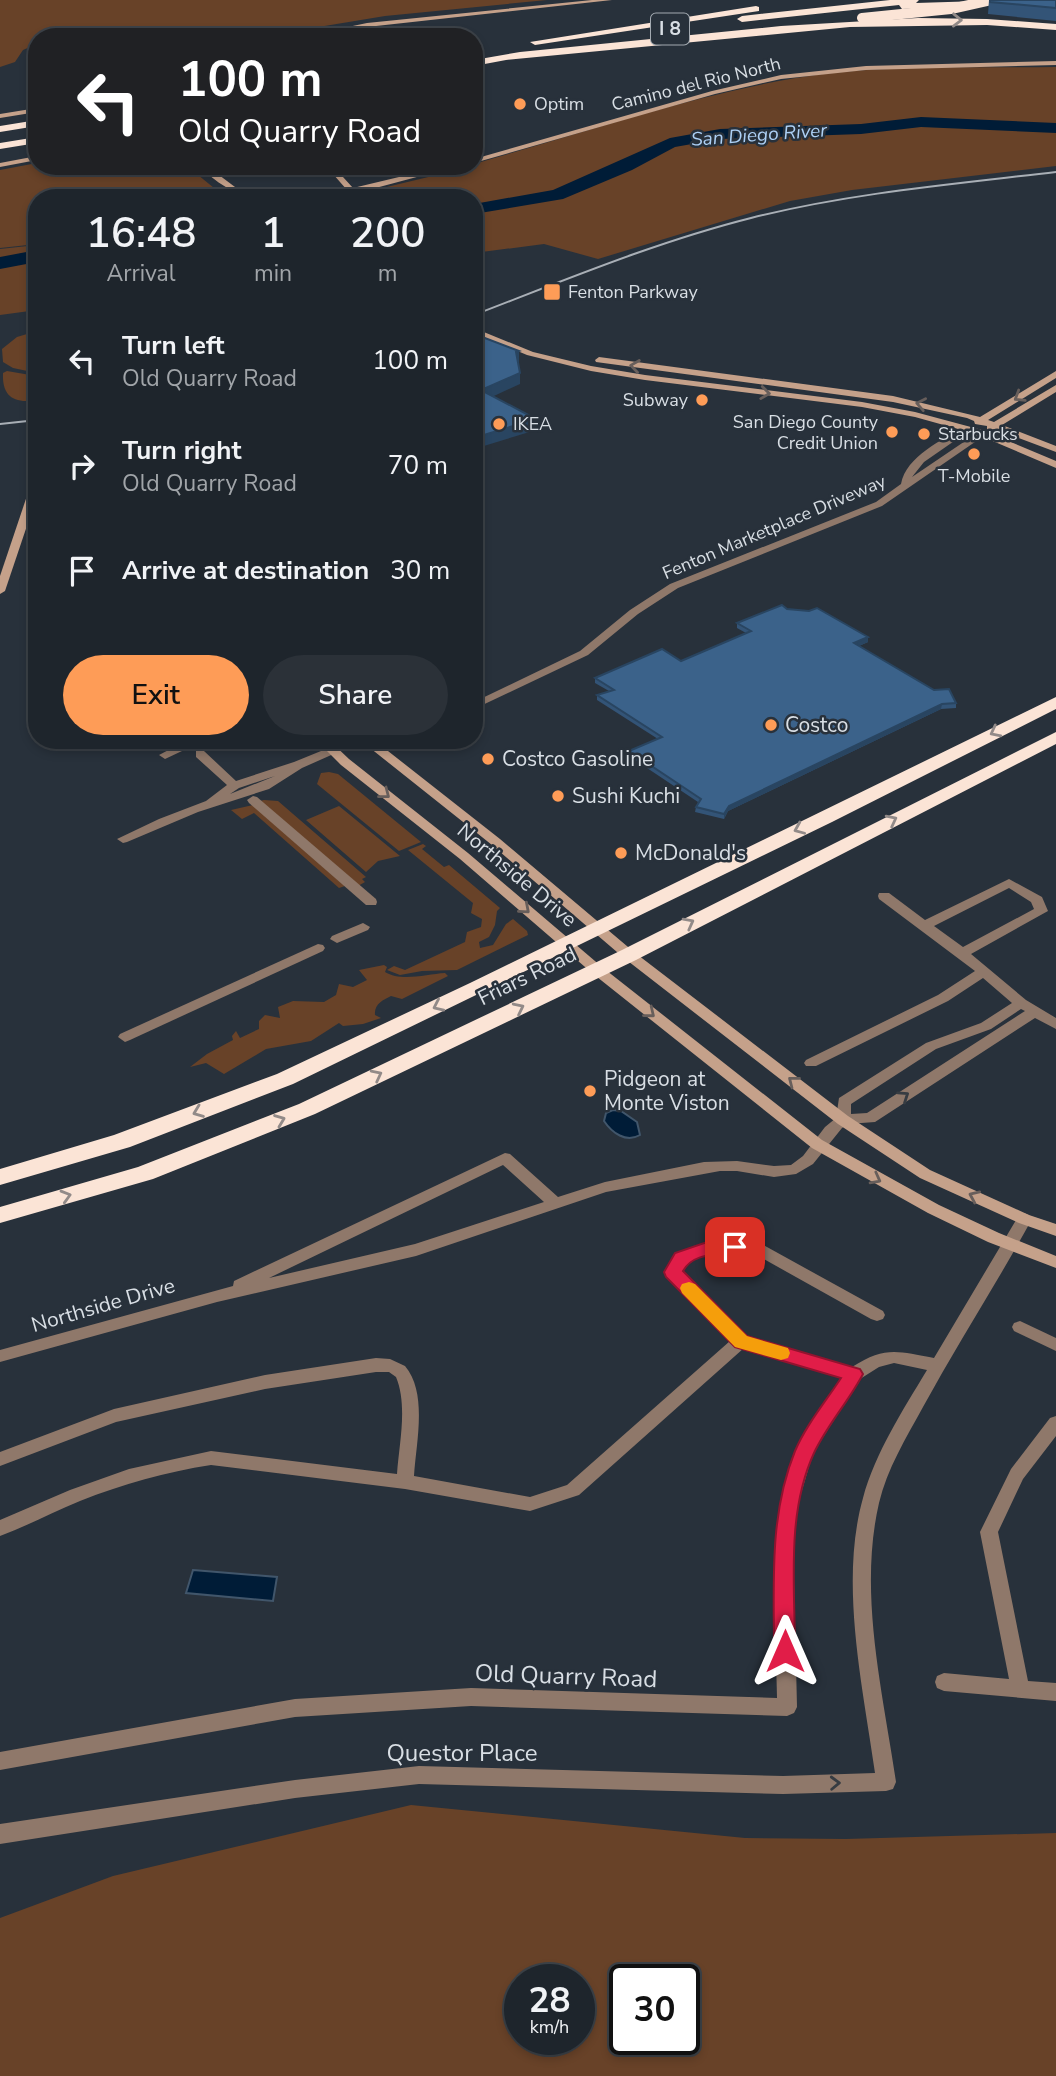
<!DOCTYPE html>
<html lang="en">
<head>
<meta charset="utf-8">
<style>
  :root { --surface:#1e252c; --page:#2b3138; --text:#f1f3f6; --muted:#a1a5a9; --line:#3c4248; --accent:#fe9c57 }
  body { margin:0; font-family:"Nunito Sans",sans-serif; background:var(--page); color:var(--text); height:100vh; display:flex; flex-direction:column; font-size:26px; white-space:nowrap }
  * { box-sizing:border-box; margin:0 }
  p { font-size:23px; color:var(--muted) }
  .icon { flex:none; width:38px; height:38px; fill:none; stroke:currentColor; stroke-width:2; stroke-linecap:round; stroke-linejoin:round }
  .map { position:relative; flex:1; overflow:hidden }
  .details { position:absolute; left:28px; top:189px; width:455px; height:560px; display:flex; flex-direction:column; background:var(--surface); border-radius:28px; box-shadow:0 4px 10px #0003,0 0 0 2px var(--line) }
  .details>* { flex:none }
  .top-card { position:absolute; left:28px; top:28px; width:455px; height:147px; border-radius:28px; box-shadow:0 4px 10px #0003,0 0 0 2px var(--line); background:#202124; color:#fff; overflow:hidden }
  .speed { position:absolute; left:504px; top:1964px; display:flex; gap:14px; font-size:35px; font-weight:700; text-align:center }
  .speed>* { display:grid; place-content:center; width:91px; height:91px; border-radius:50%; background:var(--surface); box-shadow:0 4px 10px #0003,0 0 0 2px var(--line); line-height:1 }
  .speed small { font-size:18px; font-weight:400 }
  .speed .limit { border:4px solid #111; border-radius:10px; background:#fff; color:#111 }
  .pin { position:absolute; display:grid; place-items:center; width:60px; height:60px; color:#fff; margin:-30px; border-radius:14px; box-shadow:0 4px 10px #0006 }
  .me { position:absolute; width:77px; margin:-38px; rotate:0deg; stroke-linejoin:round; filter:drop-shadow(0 0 5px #0008) }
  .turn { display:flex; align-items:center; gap:24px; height:147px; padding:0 35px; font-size:32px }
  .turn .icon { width:91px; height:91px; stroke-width:2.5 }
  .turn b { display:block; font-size:49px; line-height:60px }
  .eta { display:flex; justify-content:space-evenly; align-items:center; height:119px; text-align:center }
  .eta b { font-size:42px; font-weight:600; line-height:49px }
  .button { display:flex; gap:14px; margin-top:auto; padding:14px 35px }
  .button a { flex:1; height:80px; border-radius:42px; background:var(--accent); color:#111; font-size:28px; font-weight:600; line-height:80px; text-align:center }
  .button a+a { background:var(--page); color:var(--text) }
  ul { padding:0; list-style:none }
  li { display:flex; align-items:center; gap:21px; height:105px; padding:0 35px }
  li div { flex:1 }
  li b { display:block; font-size:26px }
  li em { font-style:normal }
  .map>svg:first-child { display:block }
  .green { fill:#684228; fill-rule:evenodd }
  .water { fill:#001c37; stroke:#41566b; stroke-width:2 }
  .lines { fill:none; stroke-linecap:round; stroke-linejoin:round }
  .river { fill:#001c37; fill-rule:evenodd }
  .street { fill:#8f786a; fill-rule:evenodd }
  .secondary { fill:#c5a18a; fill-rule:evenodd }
  .highway { fill:#fbe4d6; fill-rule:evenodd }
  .tram { stroke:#a9afb6; stroke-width:2 }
  .highway-bridge { stroke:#fbe4d6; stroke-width:10 }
  .wall { fill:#335477 }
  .shaded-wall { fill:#294561 }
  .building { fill:#3b628a; stroke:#294561; stroke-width:2 }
  .oneway { stroke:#928a88 }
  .oneway2 { stroke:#675e5b }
  .oneway3 { stroke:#373c42 }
  .route { fill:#e11d48; stroke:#92132f; stroke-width:2 }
  .slow { fill:#f59e0b }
  .poi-dot { fill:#fe9c57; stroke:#28313b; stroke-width:2.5 }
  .labels { text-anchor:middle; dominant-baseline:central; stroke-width:5; stroke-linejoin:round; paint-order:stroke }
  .far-street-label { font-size:18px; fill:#d8dee4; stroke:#28313b }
  .far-poi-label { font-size:18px; fill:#d8dee4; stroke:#28313b; text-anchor:start }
  .shield { fill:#28313b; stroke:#a3aab1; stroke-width:2 }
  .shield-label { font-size:19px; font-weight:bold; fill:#d8dee4 }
  .far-water-label { font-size:19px; font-style:italic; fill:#add0f5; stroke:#28313b }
  .poi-label { font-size:21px; fill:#d8dee4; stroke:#28313b; text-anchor:start }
  .street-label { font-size:21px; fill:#d8dee4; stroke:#28313b }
  .near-street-label { font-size:24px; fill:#d8dee4; stroke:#28313b }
</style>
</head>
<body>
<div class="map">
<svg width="1056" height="2076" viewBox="0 0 1056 2076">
  <rect width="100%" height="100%" fill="#28313b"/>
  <g class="green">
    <path d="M0 0H547L385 16 258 37H37V44L23 50 15 62 0 67Z"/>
    <path d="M1056 67V166L852 190 790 201 598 259 544 244 474 253V198H341L474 166V164C586 132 709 89 823 74 900 65 979 68 1056 67Z"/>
    <path d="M37 163V166H187L214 188 240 198H37V244L0 248V170Z"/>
    <path d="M37 245V310L0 315V249Z"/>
    <path d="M37 331V373L13 368 3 362 2 349 17 337Z"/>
    <path d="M7 371 36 376 32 377 37 380V400C13 404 2 396 3 373Z"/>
    <path d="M329 772 338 774 421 842 399 851 317 784 321 773Z"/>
    <path d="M264 800 278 801 366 877 362 879 365 882 358 886 260 801Z"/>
    <path d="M253 805 345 886 339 888 254 813 242 819 231 810Z"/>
    <path d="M339 806 400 856 378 861 366 872 306 820Z"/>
    <path d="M423 844 426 846 422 849 444 867 449 865 500 908 497 911 495 925 489 937 479 942 480 948 493 945 506 924 513 919 527 931 528 935 457 970 422 971 400 975 387 970 394 966 405 970 465 942 467 932 481 927 482 919 471 913 473 903 408 850Z"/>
    <path d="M384 965 387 967 385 972C401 982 427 974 445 973L448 976 402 999 391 996C383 1000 374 1004 375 1015L381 1018 363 1024 343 1026 339 1023 311 1041 266 1049 224 1074 206 1063 190 1067 207 1054 233 1040 232 1036 236 1031 240 1038 259 1029V1021L265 1015 280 1018 278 1007 293 1001 324 1002 336 995 339 984 353 987 367 980 359 970Z"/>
    <path d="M411 1805 745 1838 846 1839 1056 1833V2076H0V1918L113 1876ZM520 1979H579V2039H520ZM625 1979H684V2039H625Z"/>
  </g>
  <g class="water">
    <path d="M613 1110 621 1111 637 1122 640 1135C626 1143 612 1133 604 1121L606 1113Z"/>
    <path d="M193 1570 277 1577 273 1601 186 1593Z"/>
  </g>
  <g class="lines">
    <g class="river">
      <path d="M921 117 1056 123V133L921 127 861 134 720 139 675 147 632 170 563 199 474 214V204L553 190 670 138 720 129 861 124Z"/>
      <path d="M37 250V262L0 269V257Z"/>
    </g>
    <g class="street">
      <path d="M965 426 973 428 924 462 912 477 980 431 988 433 882 506 678 588 638 614 588 655 474 709V702L580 651 630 610 670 584 876 502 901 484C906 456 943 440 965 426Z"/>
      <path d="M348 740H365L302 768 269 789 198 812 127 842 123 843 117 839 159 819 206 801 227 785 196 757V751H204L236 781 294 762ZM275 776 230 794 239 788Z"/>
      <path d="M178 745 182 747V751L165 759 159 755Z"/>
      <path d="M253 796 257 797 376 899 377 902 376 905H366L249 803 247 800Z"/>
      <path d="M1009 879 1042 897 1048 911 971 954 1026 1000 1056 1018V1029L1035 1018 875 1122 848 1124 842 1128 813 1164 796 1174 774 1177 737 1171H720L606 1192 416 1256 217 1302 0 1362V1350L233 1286 234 1281 505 1153 510 1154 558 1197 605 1182 704 1162 737 1161 774 1166 791 1165 803 1156 825 1127 836 1118 839 1098 926 1043 981 1023 1012 1003 983 978 948 1001 816 1066H806L804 1063 806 1060 938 995 975 971 879 899 878 896 879 893H889L925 920ZM1009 888 1031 902 1034 909 963 947 934 926ZM1021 1009 1025 1011 867 1113 851 1114V1104L936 1049 991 1029ZM503 1165 544 1202 415 1244 269 1278Z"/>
      <path d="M363 923 370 927 368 930 337 943 330 939 332 936Z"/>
      <path d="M318 944 323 945 325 948 323 951 130 1040 125 1042 118 1037 120 1034Z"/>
      <path d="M1024 1213 1029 1215 1032 1219C997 1283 958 1343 923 1407 906 1438 887 1469 879 1503 858 1594 883 1692 896 1782L893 1789 886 1791 783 1794 419 1784 295 1798 0 1844V1824L295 1780 419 1766 783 1776 875 1773C863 1687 839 1583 863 1498 875 1453 903 1410 927 1370L894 1363 879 1367 860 1379 813 1453 800 1497 793 1537 797 1707 794 1713 787 1716 471 1706 295 1717 0 1770V1752L295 1699 471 1688 777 1698C776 1619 764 1523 797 1450 808 1424 828 1401 843 1377L744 1348 579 1495 530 1511 405 1489 211 1465C166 1472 123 1484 80 1501 53 1512 27 1526 0 1536V1520L70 1490 129 1469 211 1451 397 1474C399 1444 408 1406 396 1377L389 1372H376L265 1389 116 1422 0 1466V1452L114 1409 265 1375 376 1358 390 1359 405 1366C428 1393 416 1443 414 1476L530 1497 567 1485 730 1341 667 1276 665 1272 675 1254 714 1240 756 1241 883 1311 885 1315 883 1319 877 1321 871 1319 753 1253 715 1252 687 1262 682 1271 747 1336 852 1367C885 1346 897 1351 934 1358L1019 1215Z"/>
      <path d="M1020 1321 1056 1338V1351L1014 1331 1012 1327 1014 1323Z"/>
      <path d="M1056 1416V1436L1023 1479 998 1532 1028 1681 1056 1683V1701L944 1691 937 1688 935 1682 937 1676 944 1673 1009 1679 980 1532 1011 1469 1050 1418Z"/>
    </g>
    <g class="secondary">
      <path d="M592 0H612L367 27 314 37H300L367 23Z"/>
      <path d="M1056 61V65L866 70 781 79 715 94 474 163V159L712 91 781 75 866 66Z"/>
      <path d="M37 108V112L0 118V114Z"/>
      <path d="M37 156V160L0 167V163Z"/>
      <path d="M199 166H207L235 187 270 198C239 198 220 186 199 166Z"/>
      <path d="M326 166H333L353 188 445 166H458L353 194 317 198 347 190Z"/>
      <path d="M474 328 533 352 591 366 645 375 862 402 915 412 982 430 1056 461V468L976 434 915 417 862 407 645 380 591 371 527 355 474 333Z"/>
      <path d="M599 357 893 396 980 417 1056 371V378L988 420 994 422 1056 385V392L1002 425 1056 446V452L995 429 987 430V426L975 424 974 421 967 418 893 402 596 362 595 360Z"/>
      <path d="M37 478V496L5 591 0 594V576L32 481Z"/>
      <path d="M316 740H329L349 759 468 853 602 967 822 1140 939 1205 999 1233 1056 1256V1268L988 1242 928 1213 812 1148 592 973 460 859 341 765Z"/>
      <path d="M360 740H374L500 839 634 952 848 1116 930 1170 1029 1215 1056 1224V1236L1019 1223 920 1178 838 1124 624 958 492 845Z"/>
    </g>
    <g class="highway">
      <path d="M890 0H919L916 3 1012 0 1008 3 902 9 899 5 742 22 737 19 742 16Z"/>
      <path d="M756 6 759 7V11L535 45 530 42Z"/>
      <path d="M918 18 987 19 1056 24V30L987 25 850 27 506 60 474 66V60L520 52 781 26Z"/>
      <path d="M37 120V126L0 132V126Z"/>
      <path d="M37 137V143L0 149V143Z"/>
      <path d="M1056 697V709L832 822 293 1084 130 1147 0 1185V1169L114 1135 277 1074 470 983Z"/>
      <path d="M1056 732V744L636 960 315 1114 153 1179 0 1223V1207L138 1167 299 1104 622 950Z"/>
    </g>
    <g class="tram">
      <path d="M474 315C565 280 656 242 751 218 850 193 954 184 1056 172"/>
      <path d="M0 424 37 420"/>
    </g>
    <path class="highway-bridge" d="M862 18 951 9 991 0"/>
  </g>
  <g class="wall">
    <path d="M989 0H1056V21L988 14Z"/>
    <path d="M787 609 868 642 859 646 956 703V708L941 709 728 811 724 819 695 812 696 807 698 802 629 756V751L658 739 597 700V695L609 691 595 683V678L681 661 746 633 737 628V623Z"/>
  </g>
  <g class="shaded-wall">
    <path d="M519 351V362L516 363V352Z"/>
    <path d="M520 373V384L481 402V390Z"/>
    <path d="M536 419V430L474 449V438Z"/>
    <path d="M868 637V642L854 648V643Z"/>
    <path d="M942 704 941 709 728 811 724 819V814L729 806Z"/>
  </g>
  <g class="building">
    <path d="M990 0H1056V8L990 2Z"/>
    <path d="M474 335H477L519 351 516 352 520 373 481 390 536 419 474 438Z"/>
    <path d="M782 605 787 609 809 611 817 608 868 637 854 643 934 690 949 689 956 703 942 704 729 806 724 814 696 807 701 799 629 751 662 737 597 695 614 690 595 678 662 649 681 661 751 631 737 623Z"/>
  </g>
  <defs><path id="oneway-chevron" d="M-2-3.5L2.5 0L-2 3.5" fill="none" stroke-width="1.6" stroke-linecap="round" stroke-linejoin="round" transform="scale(1.75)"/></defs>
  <g class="oneway">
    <use href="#oneway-chevron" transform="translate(957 20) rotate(1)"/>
    <use href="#oneway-chevron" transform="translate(995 732) rotate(153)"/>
    <use href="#oneway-chevron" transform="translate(892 820) rotate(-27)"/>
    <use href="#oneway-chevron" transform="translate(799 829) rotate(157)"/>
    <use href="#oneway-chevron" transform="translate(689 923) rotate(-28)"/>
    <use href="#oneway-chevron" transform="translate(438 1006) rotate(155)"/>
    <use href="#oneway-chevron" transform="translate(519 1008) rotate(-26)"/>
    <use href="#oneway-chevron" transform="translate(377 1075) rotate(-27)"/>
    <use href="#oneway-chevron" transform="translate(198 1112) rotate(159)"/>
    <use href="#oneway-chevron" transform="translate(280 1120) rotate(-21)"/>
    <use href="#oneway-chevron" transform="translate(66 1196) rotate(-16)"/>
  </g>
  <g class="oneway2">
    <use href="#oneway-chevron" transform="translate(635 366) rotate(-172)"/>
    <use href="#oneway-chevron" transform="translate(765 393) rotate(7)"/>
    <use href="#oneway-chevron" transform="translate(1019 397) rotate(148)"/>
    <use href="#oneway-chevron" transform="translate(921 404) rotate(-169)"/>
    <use href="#oneway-chevron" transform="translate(385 794) rotate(38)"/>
    <use href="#oneway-chevron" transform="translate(525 909) rotate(41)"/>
    <use href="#oneway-chevron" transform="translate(650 1013) rotate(39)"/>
    <use href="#oneway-chevron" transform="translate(793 1081) rotate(-142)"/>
    <use href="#oneway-chevron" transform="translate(876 1179) rotate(28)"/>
    <use href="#oneway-chevron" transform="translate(974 1196) rotate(-156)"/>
  </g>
  <g class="oneway3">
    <use href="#oneway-chevron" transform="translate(904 1096) rotate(-34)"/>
    <use href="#oneway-chevron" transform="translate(835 1783) rotate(-2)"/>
  </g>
  <path class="route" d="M713 1240 741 1242 744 1247 741 1251C721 1257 695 1250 683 1271L747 1336 860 1369 863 1374C849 1401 827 1425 814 1453 786 1514 795 1586 795 1651L792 1658 785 1660 777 1658 774 1651C774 1583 769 1515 795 1451 806 1425 826 1401 841 1378L735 1347 666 1277 664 1272 675 1253Z"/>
  <path class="slow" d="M689 1282 695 1284 747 1336 788 1348 790 1353 788 1358 781 1360 735 1347 682 1293 680 1288 682 1284Z"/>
  <g class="poi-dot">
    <circle cx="520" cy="104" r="7"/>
    <rect x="543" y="283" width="18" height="18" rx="3.5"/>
    <circle cx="702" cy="400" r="7"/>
    <circle cx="499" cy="424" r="7"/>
    <circle cx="892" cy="432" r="7"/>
    <circle cx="924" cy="434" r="7"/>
    <circle cx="974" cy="454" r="7"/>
    <circle cx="771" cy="725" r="7"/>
    <circle cx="488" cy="759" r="7"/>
    <circle cx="558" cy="796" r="7"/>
    <circle cx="621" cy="853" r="7"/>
    <circle cx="590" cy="1091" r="7"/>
  </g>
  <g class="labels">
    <g class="far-street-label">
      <text transform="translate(696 84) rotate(-14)">Camino del Rio North</text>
      <text transform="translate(774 527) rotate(-23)">Fenton Marketplace Driveway</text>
    </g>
    <g class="far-poi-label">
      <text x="534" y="104">Optim</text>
      <text x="568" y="292">Fenton Parkway</text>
      <text x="688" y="400" text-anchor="end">Subway</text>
      <text x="878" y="422" text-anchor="end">San Diego County<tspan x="878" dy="21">Credit Union</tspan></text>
      <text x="513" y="424">IKEA</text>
      <text x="938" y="434">Starbucks</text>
      <text x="974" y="476" text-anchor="middle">T-Mobile</text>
    </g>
    <rect class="shield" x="651" y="13.5" width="38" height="31" rx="5"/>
    <g class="shield-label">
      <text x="670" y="29">I 8</text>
    </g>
    <g class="far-water-label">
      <text transform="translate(759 135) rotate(-4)">San Diego River</text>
    </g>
    <g class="poi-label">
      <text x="785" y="725">Costco</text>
      <text x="502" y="759">Costco Gasoline</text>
      <text x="572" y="796">Sushi Kuchi</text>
      <text x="635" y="853">McDonald's</text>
      <text x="604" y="1079">Pidgeon at<tspan x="604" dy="24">Monte Viston</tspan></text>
    </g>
    <g class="street-label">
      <text transform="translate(517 875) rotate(40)">Northside Drive</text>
      <text transform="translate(527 976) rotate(-26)">Friars Road</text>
      <text transform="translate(103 1305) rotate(-16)">Northside Drive</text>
    </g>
    <g class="near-street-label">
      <text transform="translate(566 1676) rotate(2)">Old Quarry Road</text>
      <text x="462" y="1753">Questor Place</text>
    </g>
  </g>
</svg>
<div class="speed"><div>28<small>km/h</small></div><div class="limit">30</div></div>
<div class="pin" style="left:735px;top:1247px;background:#d93025"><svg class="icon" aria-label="arrive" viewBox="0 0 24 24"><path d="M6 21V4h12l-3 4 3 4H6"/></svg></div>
<svg class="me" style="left:785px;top:1651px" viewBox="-20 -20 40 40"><path d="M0-17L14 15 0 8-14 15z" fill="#e11d48" stroke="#fff" stroke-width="4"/></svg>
<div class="top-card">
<div class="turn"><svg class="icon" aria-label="left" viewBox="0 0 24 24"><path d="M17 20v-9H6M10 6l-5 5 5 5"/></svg><div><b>100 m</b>Old Quarry Road</div></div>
</div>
<section class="details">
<div class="eta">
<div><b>16:48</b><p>Arrival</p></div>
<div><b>1</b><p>min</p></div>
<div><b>200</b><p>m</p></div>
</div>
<ul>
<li><svg class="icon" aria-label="left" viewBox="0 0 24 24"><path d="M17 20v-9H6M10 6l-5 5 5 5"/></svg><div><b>Turn left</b><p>Old Quarry Road</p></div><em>100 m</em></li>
<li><svg class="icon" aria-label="right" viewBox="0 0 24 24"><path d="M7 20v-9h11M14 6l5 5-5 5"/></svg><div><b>Turn right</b><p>Old Quarry Road</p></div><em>70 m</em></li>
<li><svg class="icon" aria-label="arrive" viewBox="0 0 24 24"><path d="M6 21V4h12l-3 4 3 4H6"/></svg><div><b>Arrive at destination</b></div><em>30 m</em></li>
</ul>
<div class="button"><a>Exit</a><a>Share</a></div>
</section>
</div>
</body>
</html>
